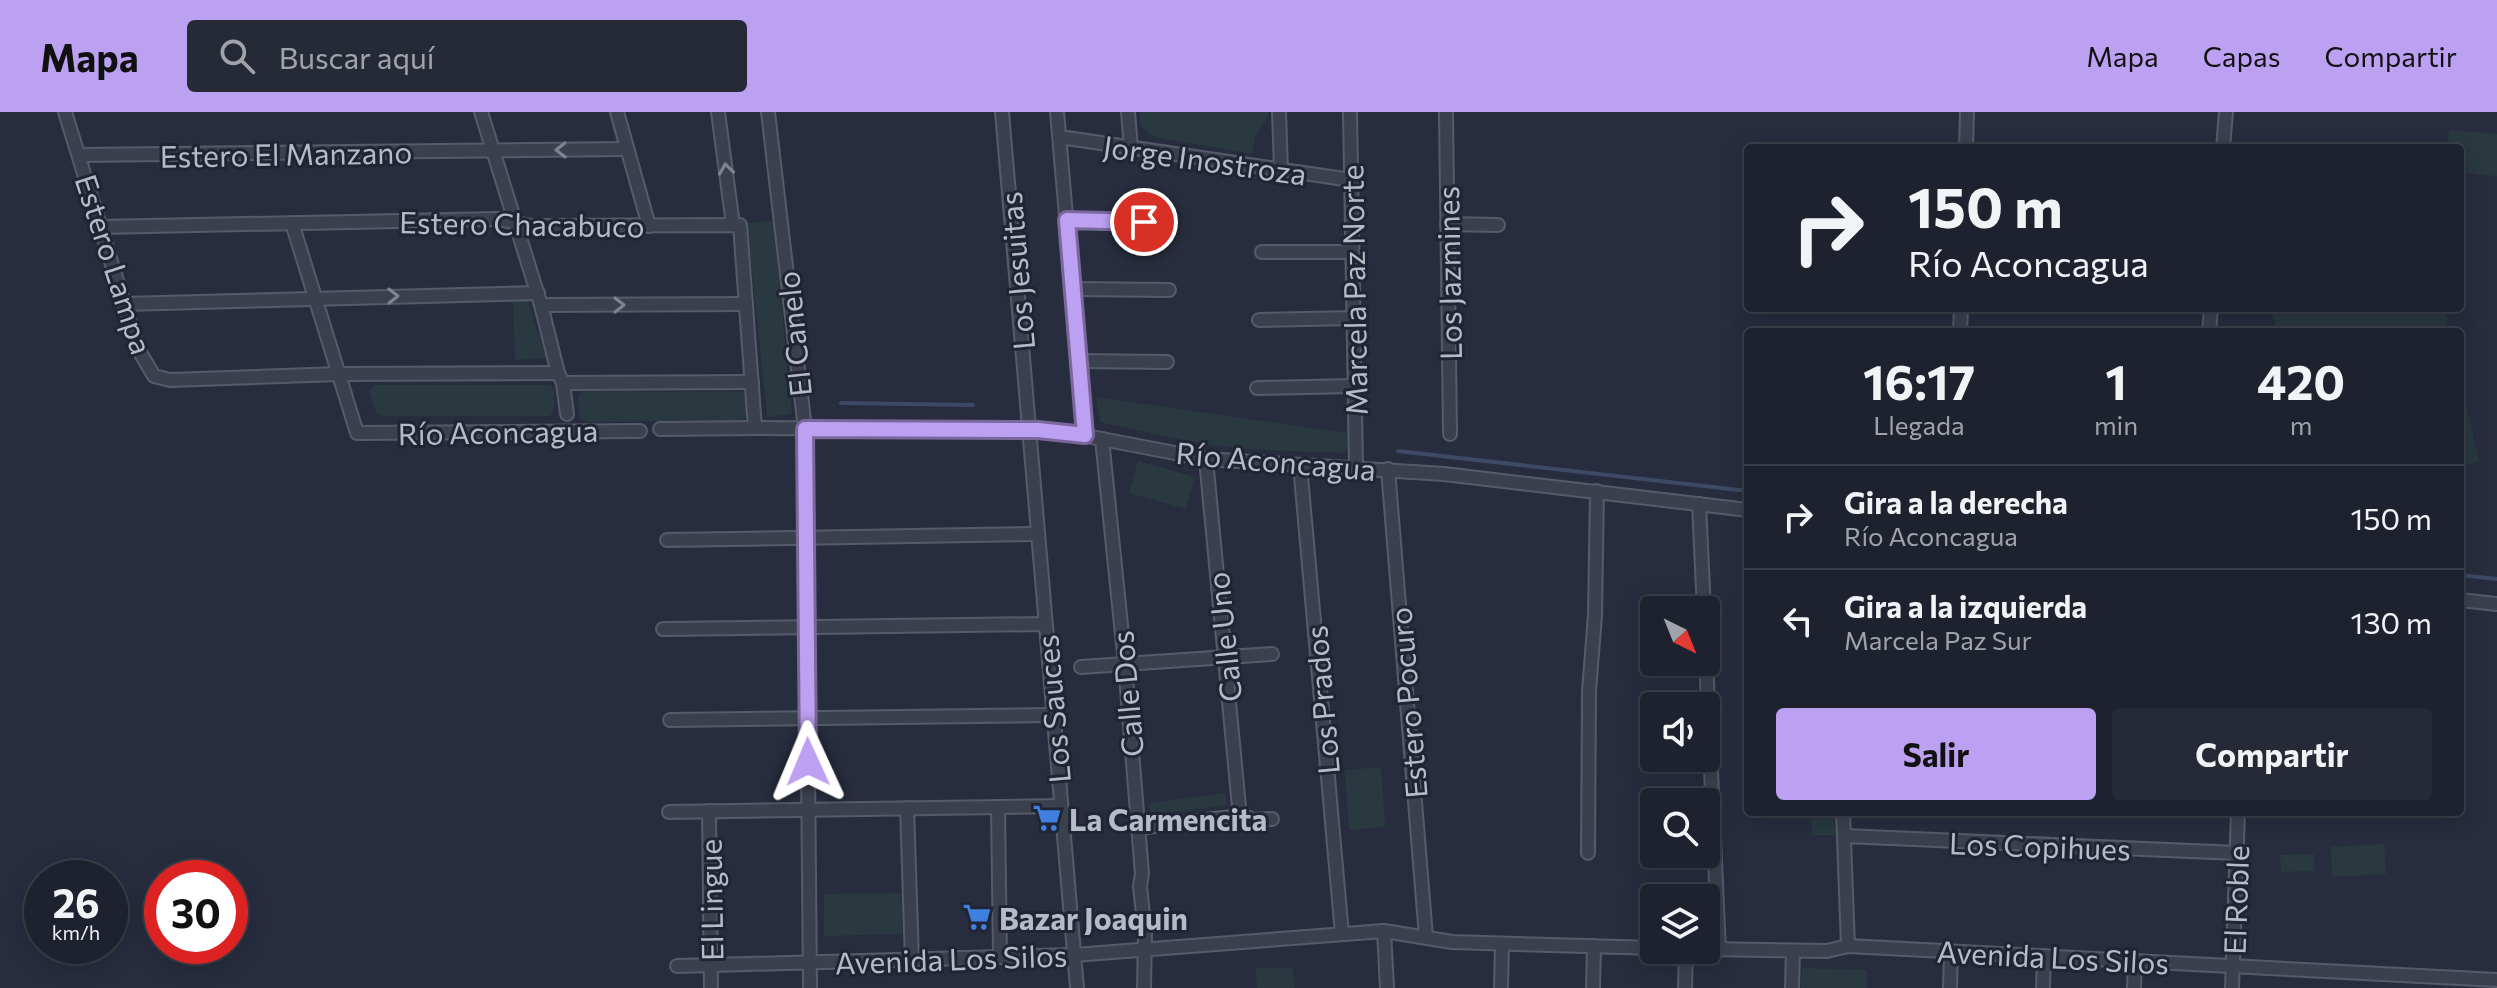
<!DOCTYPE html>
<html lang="es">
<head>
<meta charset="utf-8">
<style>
  :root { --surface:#1d222e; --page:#252a36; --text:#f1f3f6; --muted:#a0a4aa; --line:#3b3f4a; --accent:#bca0f2 }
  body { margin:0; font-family:Commissioner,sans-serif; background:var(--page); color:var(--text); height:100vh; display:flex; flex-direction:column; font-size:30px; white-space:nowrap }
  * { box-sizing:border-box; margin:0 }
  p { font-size:26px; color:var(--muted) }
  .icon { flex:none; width:44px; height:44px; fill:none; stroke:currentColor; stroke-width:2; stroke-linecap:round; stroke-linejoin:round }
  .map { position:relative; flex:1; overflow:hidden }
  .side { position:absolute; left:1744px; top:216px; width:720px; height:488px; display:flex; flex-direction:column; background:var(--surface); border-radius:8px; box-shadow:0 4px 20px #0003,0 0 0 2px var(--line) }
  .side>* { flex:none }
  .banner { position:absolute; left:1744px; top:32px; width:720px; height:168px; border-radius:8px; box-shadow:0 4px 20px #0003,0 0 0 2px var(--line); background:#1d222e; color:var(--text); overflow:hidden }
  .needle { width:52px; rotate:137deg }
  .tools { position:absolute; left:1640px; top:484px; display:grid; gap:16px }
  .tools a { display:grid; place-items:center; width:80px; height:80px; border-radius:8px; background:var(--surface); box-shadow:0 4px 20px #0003,0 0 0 2px var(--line); font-size:40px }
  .speed { position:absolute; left:24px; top:748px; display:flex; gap:16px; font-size:40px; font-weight:700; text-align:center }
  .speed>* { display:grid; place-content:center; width:104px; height:104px; border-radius:50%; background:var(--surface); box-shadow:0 4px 20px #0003,0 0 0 2px var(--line); line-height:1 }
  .speed small { font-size:20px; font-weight:400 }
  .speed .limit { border:12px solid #d22; background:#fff; color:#111 }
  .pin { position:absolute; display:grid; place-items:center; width:68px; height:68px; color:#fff; margin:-34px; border:4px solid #fff; border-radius:50%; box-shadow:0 2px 8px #0007 }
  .me { position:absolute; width:88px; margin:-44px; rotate:359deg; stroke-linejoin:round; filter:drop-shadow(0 0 6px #0008) }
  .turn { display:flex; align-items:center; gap:28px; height:168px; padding:0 32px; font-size:36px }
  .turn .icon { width:104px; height:104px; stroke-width:2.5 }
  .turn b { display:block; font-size:56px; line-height:68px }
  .eta { display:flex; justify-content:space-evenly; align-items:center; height:136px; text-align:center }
  .eta b { font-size:48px; font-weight:700; line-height:56px }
  .button { display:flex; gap:16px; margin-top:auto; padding:16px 32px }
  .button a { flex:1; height:92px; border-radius:8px; background:var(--accent); color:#111; font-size:32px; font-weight:700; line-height:92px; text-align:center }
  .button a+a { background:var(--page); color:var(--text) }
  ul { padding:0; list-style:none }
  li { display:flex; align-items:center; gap:24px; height:104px; padding:0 32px; border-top:2px solid var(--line) }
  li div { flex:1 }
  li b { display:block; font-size:30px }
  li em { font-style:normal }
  header { display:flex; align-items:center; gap:48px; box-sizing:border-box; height:112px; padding:0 40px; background:var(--accent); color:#111 }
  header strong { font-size:38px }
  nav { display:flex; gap:44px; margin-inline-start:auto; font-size:28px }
  .search { width:560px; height:72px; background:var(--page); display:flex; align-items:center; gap:20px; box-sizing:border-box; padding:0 28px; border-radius:8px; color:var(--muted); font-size:30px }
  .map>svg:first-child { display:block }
  .green { fill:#29393f }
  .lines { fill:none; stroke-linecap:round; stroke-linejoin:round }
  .stream { stroke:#3e4965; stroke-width:4 }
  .minor-casing { stroke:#555b69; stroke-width:16 }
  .minor { stroke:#3b404e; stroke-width:12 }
  .oneway { stroke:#7f8492 }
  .route-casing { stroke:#7a689d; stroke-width:20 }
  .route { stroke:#bca0f2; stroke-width:14 }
  .labels { text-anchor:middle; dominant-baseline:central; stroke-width:6; stroke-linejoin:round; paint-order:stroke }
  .street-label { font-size:30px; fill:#b7bbc9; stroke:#1f2533 }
  .poi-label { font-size:30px; font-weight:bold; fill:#b7bbc9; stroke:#1f2533; text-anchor:start }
</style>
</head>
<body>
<header>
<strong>Mapa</strong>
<div class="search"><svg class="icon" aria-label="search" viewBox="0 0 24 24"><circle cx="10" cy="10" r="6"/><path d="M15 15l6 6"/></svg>Buscar aquí</div>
<nav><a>Mapa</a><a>Capas</a><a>Compartir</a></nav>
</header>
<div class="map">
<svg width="2497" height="876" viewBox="0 0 2497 876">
  <rect width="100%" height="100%" fill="#272d3e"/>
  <g class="green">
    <path d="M1140 0H1268V4L1255 25 1252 42 1158 26 1148 21 1140 13Z"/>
    <path d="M2449 18 2497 22V64L2460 61V36H2448Z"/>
    <path d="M773 109 792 302 767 305 747 111Z"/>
    <path d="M527 187 546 246 515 248 513 190Z"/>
    <path d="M2272 196H2444L2449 220H2277Z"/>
    <path d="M2460 266 2479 349 2460 354Z"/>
    <path d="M374 273H550L555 277 554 298 550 304H382L376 301 369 279Z"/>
    <path d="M583 279 741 280 747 283V303L741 308 586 310 579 306 578 284Z"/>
    <path d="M1096 285 1347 321 1349 335 1344 341C1300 339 1255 339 1211 333 1174 327 1137 318 1100 310Z"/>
    <path d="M1138 349 1195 365 1186 397 1129 381Z"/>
    <path d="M1381 655 1385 715 1349 718 1345 658Z"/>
    <path d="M1225 681 1227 693 1151 703 1149 691Z"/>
    <path d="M1811 700H1834L1835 723H1812Z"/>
    <path d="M2384 732 2386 762 2332 765 2331 735Z"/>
    <path d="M2314 742 2315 759 2281 760 2280 743Z"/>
    <path d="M902 781V822L824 824V782Z"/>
    <path d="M1256 856H1292L1295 876H1257Z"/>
    <path d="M1802 856 1867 858V876H1801Z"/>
  </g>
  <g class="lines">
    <g class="stream">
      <path d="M841 291 973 293"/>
      <path d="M1398 339 1748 379"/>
      <path d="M2460 463 2497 467"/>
    </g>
    <defs>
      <g id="minor">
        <path d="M65 0 138 237 154 264 170 268 339 262 558 261"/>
        <path d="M481 0 541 193 558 261 563 271 567 302"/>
        <path d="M617 0 649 114"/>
        <path d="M718 0 733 113"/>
        <path d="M768 0 805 317 810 876"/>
        <path d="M1002 0 1077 876"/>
        <path d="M1057 0 1085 323"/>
        <path d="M1128 0 1131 36"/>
        <path d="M1279 0 1281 58"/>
        <path d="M1350 0 1356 355"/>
        <path d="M1446 0 1450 322"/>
        <path d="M1060 25 1351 68"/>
        <path d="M1966 36 1967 0"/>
        <path d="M2223 36 2226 0"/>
        <path d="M79 43 627 37"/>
        <path d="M1067 108 1169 110"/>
        <path d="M292 111 357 321 640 319"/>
        <path d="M1447 112 1498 113"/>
        <path d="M100 115 498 107 531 114 740 113 755 316"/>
        <path d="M1262 140H1352"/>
        <path d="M1073 177 1169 178"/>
        <path d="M124 192 538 181"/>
        <path d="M541 193 746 192"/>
        <path d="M1259 208 1353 206"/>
        <path d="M1960 220 1961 196"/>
        <path d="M2209 220 2211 196"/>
        <path d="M1079 249 1167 250"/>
        <path d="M563 271 752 270"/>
        <path d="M1257 276 1355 274"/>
        <path d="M660 317 755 316 1055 318 1206 347 1444 362 1748 398"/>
        <path d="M1102 327 1125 552 1142 762 1140 774 1145 821 1144 876"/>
        <path d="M1206 347 1239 695 1238 701"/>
        <path d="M1300 353 1342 822"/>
        <path d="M1388 357 1426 825"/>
        <path d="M1699 392 1704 498"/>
        <path d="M667 428 1037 422"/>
        <path d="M2460 488 2497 492"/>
        <path d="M663 517 1045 512"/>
        <path d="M1706 546 1719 838"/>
        <path d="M1081 555 1272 542"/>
        <path d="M670 608 1053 603"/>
        <path d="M998 695 1000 845"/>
        <path d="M907 696 912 848"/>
        <path d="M709 699 711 876"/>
        <path d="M669 700 1060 694"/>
        <path d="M1843 700 1848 834"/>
        <path d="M1238 701 1253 708 1272 707"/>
        <path d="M1138 716 1231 705 1238 701"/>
        <path d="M1844 724 2237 741"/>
        <path d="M1588 741 1589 579 1595 503 1597 379"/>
        <path d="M1384 819 1387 876"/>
        <path d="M1706 837 1827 839 1848 834 2497 868"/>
        <path d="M677 854 1074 843 1384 819 1452 830 1654 836"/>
        <path d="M1501 876 1502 832"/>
        <path d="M1593 876 1594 834"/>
        <path d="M1685 876 1686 838"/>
        <path d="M1792 876 1793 839"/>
        <path d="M1950 876 1951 839"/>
        <path d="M2043 876 2044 844"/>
        <path d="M2134 876 2135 848"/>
        <path d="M2232 876 2238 700"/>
      </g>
    </defs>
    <use href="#minor" class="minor-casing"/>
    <use href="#minor" class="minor"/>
  </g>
  <defs><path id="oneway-chevron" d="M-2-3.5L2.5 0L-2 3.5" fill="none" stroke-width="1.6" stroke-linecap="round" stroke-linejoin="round" transform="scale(2)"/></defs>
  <g class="oneway">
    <use href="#oneway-chevron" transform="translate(561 38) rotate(179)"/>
    <use href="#oneway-chevron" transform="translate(726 57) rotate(-98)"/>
    <use href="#oneway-chevron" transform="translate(393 184) rotate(-1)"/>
    <use href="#oneway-chevron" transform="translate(619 193)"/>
  </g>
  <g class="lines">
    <defs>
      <path id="route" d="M808 650 805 317 1038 318 1085 323 1067 108 1144 110"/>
    </defs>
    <use href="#route" class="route-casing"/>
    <use href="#route" class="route"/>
  </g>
  <defs>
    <symbol id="supermarket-bare" viewBox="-9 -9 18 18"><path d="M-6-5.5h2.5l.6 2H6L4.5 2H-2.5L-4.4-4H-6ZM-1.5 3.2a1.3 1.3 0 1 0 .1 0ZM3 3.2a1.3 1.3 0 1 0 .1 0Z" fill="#3f7fe0" stroke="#1f2533" stroke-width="2.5" paint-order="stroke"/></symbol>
  </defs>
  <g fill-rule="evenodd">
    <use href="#supermarket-bare" x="1027" y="686" width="40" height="40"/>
    <use href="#supermarket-bare" x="957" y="785" width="40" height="40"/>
  </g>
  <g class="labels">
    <g class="street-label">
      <text transform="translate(286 41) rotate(-1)">Estero El Manzano</text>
      <text transform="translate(1205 47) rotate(8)">Jorge Inostroza</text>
      <text transform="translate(522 111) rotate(1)">Estero Chacabuco</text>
      <text transform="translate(115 152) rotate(72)">Estero Lampa</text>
      <text transform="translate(1016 159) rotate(-95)">Los Jesuitas</text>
      <text transform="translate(1448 161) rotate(-91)">Los Jazmines</text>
      <text transform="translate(1353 178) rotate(-91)">Marcela Paz Norte</text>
      <text transform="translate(793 222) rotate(-96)">El Canelo</text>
      <text transform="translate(498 319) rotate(-1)">Río Aconcagua</text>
      <text transform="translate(1276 348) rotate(5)">Río Aconcagua</text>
      <text transform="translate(1223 525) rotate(-96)">Calle Uno</text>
      <text transform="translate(1126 582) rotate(-95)">Calle Dos</text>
      <text transform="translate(1321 588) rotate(-95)">Los Prados</text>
      <text transform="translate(1407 591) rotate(-95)">Estero Pocuro</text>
      <text transform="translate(1052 597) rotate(-95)">Los Sauces</text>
      <text transform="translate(2040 733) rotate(2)">Los Copihues</text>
      <text transform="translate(710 788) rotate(-91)">El Lingue</text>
      <text transform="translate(2235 788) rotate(-88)">El Roble</text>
      <text transform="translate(2053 844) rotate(3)">Avenida Los Silos</text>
      <text transform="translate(951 846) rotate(-2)">Avenida Los Silos</text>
    </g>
    <g class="poi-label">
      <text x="1069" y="706">La Carmencita</text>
      <text x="999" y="805">Bazar Joaquin</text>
    </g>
  </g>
</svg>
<div class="tools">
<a><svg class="needle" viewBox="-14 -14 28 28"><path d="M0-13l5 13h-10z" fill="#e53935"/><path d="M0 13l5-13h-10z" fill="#a0a4aa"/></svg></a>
<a><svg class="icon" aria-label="sound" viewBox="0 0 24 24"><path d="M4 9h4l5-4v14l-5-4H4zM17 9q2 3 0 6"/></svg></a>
<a><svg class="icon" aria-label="search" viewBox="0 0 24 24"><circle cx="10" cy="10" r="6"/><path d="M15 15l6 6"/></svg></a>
<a><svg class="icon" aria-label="layers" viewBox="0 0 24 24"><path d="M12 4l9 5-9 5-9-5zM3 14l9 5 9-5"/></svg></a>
</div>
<div class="speed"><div>26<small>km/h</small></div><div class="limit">30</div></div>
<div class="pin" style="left:1144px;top:110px;background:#d93025"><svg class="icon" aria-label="arrive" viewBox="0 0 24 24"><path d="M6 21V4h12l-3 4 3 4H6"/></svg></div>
<svg class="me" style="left:808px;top:650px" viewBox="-20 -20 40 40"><path d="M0-17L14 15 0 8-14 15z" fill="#bca0f2" stroke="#fff" stroke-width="4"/></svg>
<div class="banner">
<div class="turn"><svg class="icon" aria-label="right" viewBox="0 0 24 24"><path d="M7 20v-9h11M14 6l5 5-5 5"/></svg><div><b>150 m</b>Río Aconcagua</div></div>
</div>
<section class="side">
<div class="eta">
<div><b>16:17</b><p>Llegada</p></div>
<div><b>1</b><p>min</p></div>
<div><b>420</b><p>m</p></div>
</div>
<ul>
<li><svg class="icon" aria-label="right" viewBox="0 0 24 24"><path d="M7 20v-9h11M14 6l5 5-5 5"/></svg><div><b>Gira a la derecha</b><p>Río Aconcagua</p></div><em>150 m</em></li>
<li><svg class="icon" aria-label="left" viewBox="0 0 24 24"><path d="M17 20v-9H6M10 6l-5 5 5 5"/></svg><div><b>Gira a la izquierda</b><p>Marcela Paz Sur</p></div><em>130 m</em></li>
</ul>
<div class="button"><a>Salir</a><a>Compartir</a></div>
</section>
</div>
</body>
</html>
